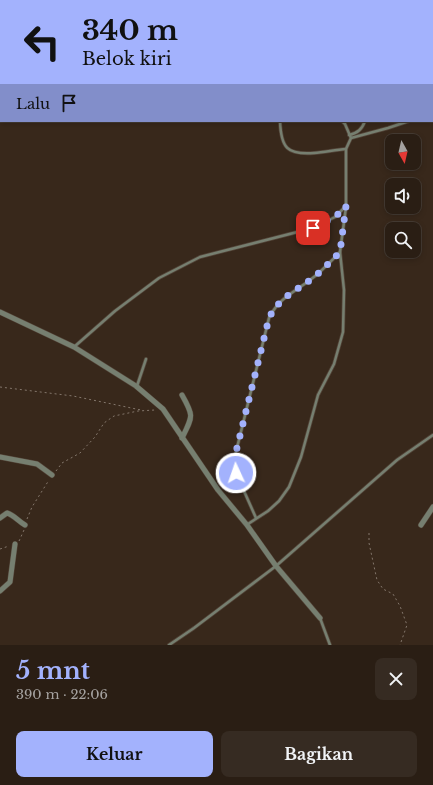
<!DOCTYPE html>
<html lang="id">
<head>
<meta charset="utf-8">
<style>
  :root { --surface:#2a1e14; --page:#362b22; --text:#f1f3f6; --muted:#a5a2a0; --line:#463c34; --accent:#a3b2fd }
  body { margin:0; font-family:"Libre Baskerville",serif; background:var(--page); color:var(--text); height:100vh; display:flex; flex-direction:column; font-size:15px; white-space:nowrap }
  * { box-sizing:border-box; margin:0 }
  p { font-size:13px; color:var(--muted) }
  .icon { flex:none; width:22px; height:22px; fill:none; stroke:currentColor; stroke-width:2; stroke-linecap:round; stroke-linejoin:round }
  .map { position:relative; height:645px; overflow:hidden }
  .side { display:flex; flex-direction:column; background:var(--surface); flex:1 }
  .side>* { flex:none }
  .banner { position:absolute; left:0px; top:0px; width:433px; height:122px; box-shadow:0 2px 6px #0003,0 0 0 1px var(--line); background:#a3b2fd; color:#111; overflow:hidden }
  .needle { width:26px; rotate:172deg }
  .fabs { position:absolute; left:385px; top:134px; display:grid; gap:8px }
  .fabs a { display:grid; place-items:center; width:36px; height:36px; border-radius:8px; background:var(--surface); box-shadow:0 2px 6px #0003,0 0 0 1px var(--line); font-size:20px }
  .pin { position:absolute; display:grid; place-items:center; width:34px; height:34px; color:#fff; margin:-17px; border-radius:8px; box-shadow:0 2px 6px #0006 }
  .me { position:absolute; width:44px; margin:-22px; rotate:357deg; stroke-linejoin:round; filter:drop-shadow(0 0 3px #0008) }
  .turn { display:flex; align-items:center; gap:14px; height:84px; padding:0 16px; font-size:18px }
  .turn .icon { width:52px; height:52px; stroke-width:2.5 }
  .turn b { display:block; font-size:28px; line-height:34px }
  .then { display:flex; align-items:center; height:38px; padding:0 16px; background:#0003; gap:8px; font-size:15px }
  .round { display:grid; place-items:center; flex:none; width:42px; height:42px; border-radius:8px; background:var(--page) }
  .headline { display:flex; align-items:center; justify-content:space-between; height:68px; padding:0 16px }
  h1 { font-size:24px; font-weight:800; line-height:30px; color:var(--accent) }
  .cta { display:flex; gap:8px; margin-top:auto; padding:8px 16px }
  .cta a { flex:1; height:46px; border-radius:8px; background:var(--accent); color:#111; font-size:16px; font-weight:800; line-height:46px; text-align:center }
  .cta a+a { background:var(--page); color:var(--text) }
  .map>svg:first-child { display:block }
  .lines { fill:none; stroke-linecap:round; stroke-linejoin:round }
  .service-casing { stroke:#534438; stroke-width:4 }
  .minor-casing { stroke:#534438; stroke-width:6 }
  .path { stroke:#84776c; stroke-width:1; stroke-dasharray:2 3; stroke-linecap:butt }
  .service { stroke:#767f70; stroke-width:2.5 }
  .minor { stroke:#767f70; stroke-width:5 }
  .route { stroke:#a3b2fd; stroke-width:7; stroke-dasharray:0 12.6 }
</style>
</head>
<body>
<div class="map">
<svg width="433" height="645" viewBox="0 0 433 645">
  <rect width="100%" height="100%" fill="#38281b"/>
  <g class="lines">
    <defs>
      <g id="service">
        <path d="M252 0 253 1"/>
        <path d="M100 1V0"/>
        <path d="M0 36H1"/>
        <path d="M432 102 433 101"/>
        <path d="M432 111H433"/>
        <path d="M280 121C281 148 287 155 314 153 325 152 335 150 346 149"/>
        <path d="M349 135C358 133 362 129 365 121"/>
        <path d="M351 138 388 128 409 121"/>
        <path d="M74 347 115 311 159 278 200 257 313 228 335 217 346 206V149L351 138 345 124 342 121"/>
        <path d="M137 386 146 359"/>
        <path d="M256 518 236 473 234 460 269 318C279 298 293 293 310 280 321 272 330 262 340 252"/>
        <path d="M248 524 268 511 279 501 289 487 301 457 318 395 334 364 343 332 344 290 340 252 346 207"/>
        <path d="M320 618 330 645"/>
        <path d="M169 645 194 628 276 566 397 460 433 435"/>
      </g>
      <g id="minor">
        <path d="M0 312 74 347 136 386 163 409 218 490 247 525 276 566 320 618"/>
        <path d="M182 395C194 416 193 416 182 438"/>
        <path d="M0 457 37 464 52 475"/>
        <path d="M0 518 7 513C14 515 18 521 25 525"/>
        <path d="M421 525 433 507"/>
        <path d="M0 591 10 582 15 544"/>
      </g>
    </defs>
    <use href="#service" class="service-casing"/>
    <use href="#minor" class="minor-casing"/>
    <g class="path">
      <path d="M0 387 73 396 141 410"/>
      <path d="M56 471 62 463 80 453 95 437 104 423 114 416 138 411 155 410"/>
      <path d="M27 519 32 507 49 480"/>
      <path d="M369 533V543L377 580 383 589 393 594 400 606 407 625 400 645"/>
      <path d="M19 541 20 539 24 530"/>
      <path d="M0 549 9 546"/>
    </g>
    <use href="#service" class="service"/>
    <use href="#minor" class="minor"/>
  </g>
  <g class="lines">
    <path class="route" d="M236 473 234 464 235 456 269 318C279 298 293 293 310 280 321 272 330 262 340 252L346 206 335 217 313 228"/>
  </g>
</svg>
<div class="fabs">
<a><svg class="needle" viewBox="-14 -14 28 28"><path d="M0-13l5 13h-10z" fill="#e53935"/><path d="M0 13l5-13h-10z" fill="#a5a2a0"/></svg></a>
<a><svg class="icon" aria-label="sound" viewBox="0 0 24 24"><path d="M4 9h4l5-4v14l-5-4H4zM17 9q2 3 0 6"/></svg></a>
<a><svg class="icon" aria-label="search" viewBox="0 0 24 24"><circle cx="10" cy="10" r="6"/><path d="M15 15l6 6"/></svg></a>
</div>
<div class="pin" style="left:313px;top:228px;background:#d93025"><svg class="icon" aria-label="arrive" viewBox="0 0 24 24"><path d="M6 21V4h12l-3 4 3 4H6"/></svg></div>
<svg class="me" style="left:236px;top:473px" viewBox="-20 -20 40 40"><circle r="17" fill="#a3b2fd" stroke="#fff" stroke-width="3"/><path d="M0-11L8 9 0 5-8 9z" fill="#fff"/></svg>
<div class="banner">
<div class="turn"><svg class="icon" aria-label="left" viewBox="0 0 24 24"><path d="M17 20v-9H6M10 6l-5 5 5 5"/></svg><div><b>340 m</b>Belok kiri</div></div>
<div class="then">Lalu<svg class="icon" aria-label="arrive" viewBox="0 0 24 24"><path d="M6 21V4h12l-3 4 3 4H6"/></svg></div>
</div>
</div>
<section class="side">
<div class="headline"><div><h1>5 mnt</h1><p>390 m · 22:06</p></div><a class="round"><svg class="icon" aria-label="close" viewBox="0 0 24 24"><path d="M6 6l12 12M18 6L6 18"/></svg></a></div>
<div class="cta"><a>Keluar</a><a>Bagikan</a></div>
</section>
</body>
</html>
